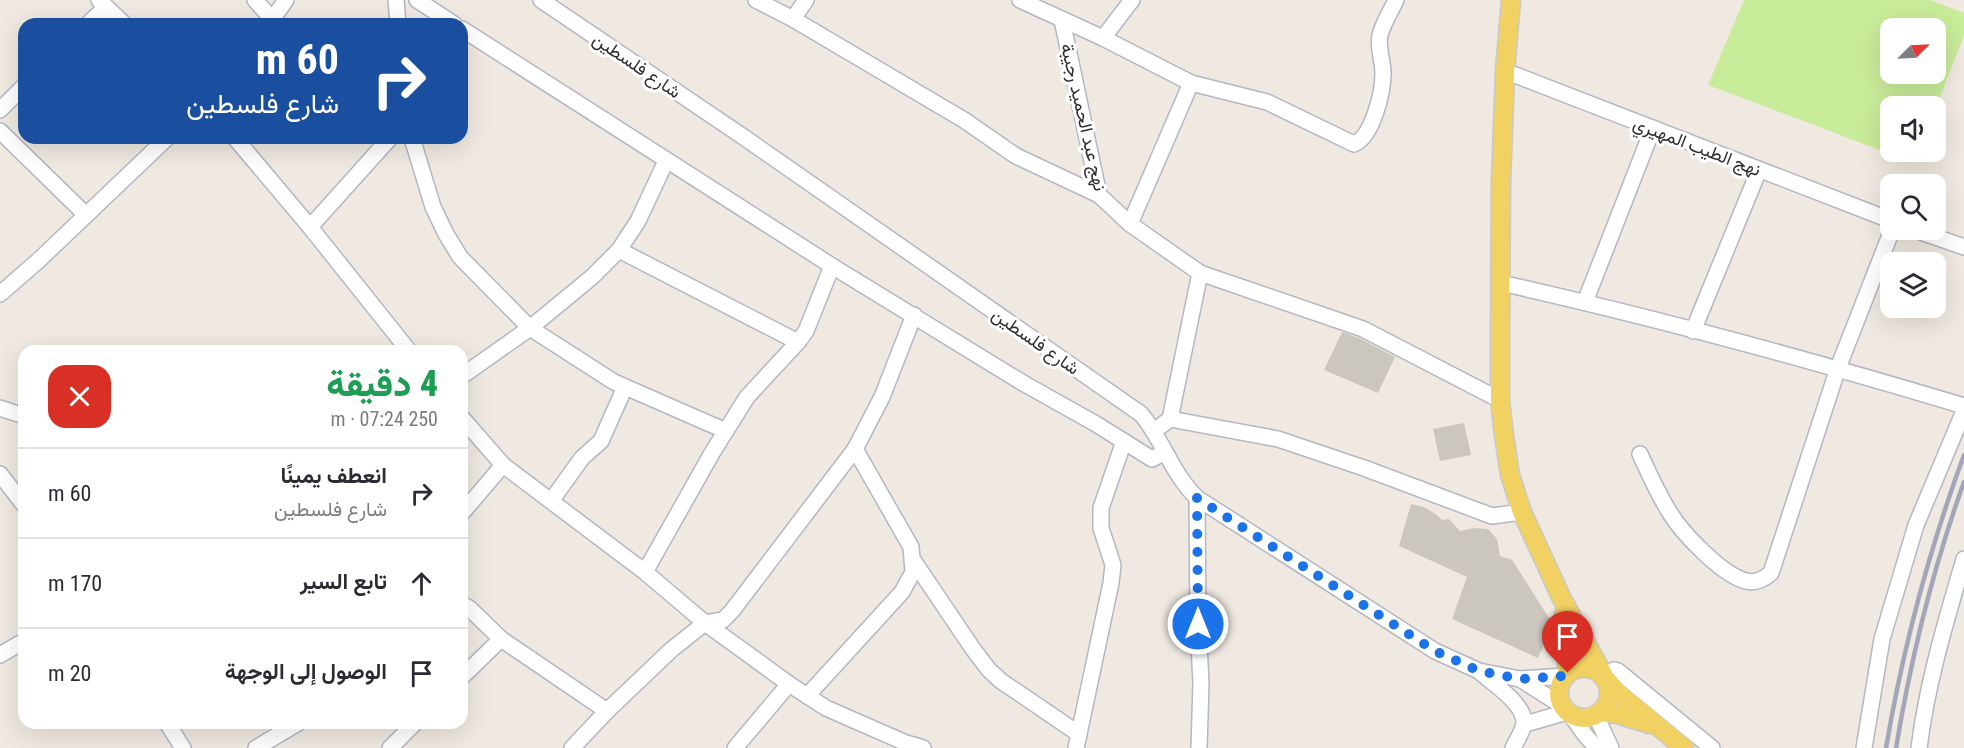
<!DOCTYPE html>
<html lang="ar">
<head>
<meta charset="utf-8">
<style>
  :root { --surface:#fff; --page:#f7f7f7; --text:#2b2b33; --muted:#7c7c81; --line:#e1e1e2 }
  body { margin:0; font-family:"Roboto Condensed",Vazirmatn,sans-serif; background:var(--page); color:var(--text); direction:rtl; height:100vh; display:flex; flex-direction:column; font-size:22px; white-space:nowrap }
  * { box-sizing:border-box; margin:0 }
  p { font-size:20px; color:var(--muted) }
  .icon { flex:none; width:33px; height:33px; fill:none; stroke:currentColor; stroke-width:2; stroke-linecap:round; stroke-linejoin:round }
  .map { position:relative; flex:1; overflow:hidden; direction:ltr }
  .details { position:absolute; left:18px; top:345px; width:450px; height:384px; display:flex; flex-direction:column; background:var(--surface); border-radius:18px; box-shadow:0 6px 24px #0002; direction:rtl }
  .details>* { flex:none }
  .hud { position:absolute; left:18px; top:18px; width:450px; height:126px; border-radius:18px; box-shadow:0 6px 24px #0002; direction:rtl; background:#1a4fa0; color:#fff; overflow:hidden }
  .needle { width:39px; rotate:66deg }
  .controls { position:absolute; left:1880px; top:18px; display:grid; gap:12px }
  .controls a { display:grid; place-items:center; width:66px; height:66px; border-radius:12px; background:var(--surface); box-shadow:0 6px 24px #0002; font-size:30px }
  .pin { position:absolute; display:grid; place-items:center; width:51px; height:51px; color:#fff; margin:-62px -26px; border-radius:50% 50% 50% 0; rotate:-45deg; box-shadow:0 0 6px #0007 }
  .pin .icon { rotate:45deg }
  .me { position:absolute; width:66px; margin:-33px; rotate:0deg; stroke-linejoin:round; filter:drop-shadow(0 0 4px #0008) }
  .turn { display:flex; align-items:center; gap:21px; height:126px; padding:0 30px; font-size:27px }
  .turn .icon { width:78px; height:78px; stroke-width:2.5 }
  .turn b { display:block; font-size:42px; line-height:51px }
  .round { display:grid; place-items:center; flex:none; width:63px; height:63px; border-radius:18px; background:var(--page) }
  .head { display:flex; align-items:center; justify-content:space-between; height:102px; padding:0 30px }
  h1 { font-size:36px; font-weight:800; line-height:45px; color:#1e9e55 }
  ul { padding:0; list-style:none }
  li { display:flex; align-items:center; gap:18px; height:90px; padding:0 30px; border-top:2px solid var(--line) }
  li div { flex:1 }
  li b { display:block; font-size:22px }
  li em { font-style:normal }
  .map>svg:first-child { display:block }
  .pitch { fill:#c9ec9a; fill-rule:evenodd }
  .building { fill:#cbc7bf }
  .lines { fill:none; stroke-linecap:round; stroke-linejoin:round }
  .minor-casing { stroke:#b4b7c1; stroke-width:18 }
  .major-casing { stroke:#c9c9c9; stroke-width:21 }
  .minor { stroke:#fff; stroke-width:15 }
  .major { stroke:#f2d163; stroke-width:18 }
  .rail { stroke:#a3a6b8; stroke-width:4.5 }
  .route { stroke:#1a73e8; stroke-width:10; stroke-dasharray:0 18 }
  .labels { text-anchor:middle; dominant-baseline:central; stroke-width:6; stroke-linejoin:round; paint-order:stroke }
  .street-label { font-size:18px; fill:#2e2e2e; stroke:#fff }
</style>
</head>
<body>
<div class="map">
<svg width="1964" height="748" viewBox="0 0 1964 748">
  <rect width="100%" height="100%" fill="#efe9e1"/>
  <path class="pitch" d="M1744 0H1931L1964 13V35L1935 110V106H1890V152H1919L1914 163 1708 85ZM1890 28H1935V74H1890Z"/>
  <g class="building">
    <path d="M1342 332 1359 338 1395 357 1378 393 1324 370Z"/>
    <path d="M1464 423 1471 455 1440 461 1433 429Z"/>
    <path d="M1411 504 1424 507 1437 515 1442 520 1449 519 1460 531 1475 528 1488 529 1497 539 1500 556 1512 560 1553 624 1538 658 1452 619 1467 577 1399 546Z"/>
  </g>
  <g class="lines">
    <defs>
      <g id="minor">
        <path d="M99 0 124 24"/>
        <path d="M255 0 272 19"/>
        <path d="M396 0 398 24"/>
        <path d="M417 0 454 24"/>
        <path d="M541 0 745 138 1141 414C1163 440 1172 474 1197 498L1435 651 1479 671 1520 679 1565 676"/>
        <path d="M756 0 793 19 964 120 1016 156 1099 195"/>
        <path d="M1020 0 1103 38 1132 0"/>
        <path d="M793 19 806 0"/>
        <path d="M1062 20 1099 195 1130 224 1200 273"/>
        <path d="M88 24 106 7"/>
        <path d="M269 24 286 0"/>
        <path d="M462 29 832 266 1023 383 1096 424 1152 459 1165 452"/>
        <path d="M1103 38 1191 83 1267 102 1354 144C1373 136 1383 92 1383 73 1383 60 1377 47 1380 35 1383 23 1391 11 1396 0"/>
        <path d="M1505 71 1890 220"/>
        <path d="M0 110 24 86"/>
        <path d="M0 131 86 215"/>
        <path d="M235 138 310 227 409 351"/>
        <path d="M412 138 433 207 446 234 460 257 530 328 614 382 726 431"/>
        <path d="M1130 224 1191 83"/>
        <path d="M310 227 390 138"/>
        <path d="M1915 230 1964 247"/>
        <path d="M619 250 798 342"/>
        <path d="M1501 283C1657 318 1811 360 1964 406"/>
        <path d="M0 294 39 260 167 138"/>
        <path d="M1585 302 1653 128"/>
        <path d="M1693 331 1759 170"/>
        <path d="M462 376 530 328 592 277 619 250 638 221 666 161"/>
        <path d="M0 408 18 414 24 413"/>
        <path d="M462 418 503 465 645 572 705 623 789 684 826 708 906 743 923 748"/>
        <path d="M1170 419 1278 439 1364 468 1492 516 1522 512"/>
        <path d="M1154 431 1170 419 1200 273 1363 329 1500 400"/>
        <path d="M1640 454C1649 474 1658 494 1670 513 1682 533 1722 575 1746 581 1756 584 1764 579 1771 573L1838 368 1892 230"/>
        <path d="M0 474 24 505"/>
        <path d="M1197 498 1198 624 1201 683 1199 748"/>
        <path d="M551 501 582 458 601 441 625 387"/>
        <path d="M462 513 503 465"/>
        <path d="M913 560 973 649 989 670 1001 681 1079 734"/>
        <path d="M645 572 712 453 747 397 798 342 806 331 832 266"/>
        <path d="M462 604 469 608 501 639 607 711"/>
        <path d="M0 655 24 641"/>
        <path d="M1481 673C1494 684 1524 704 1524 722 1524 730 1516 741 1513 748"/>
        <path d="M1604 676 1614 670 1618 671 1712 748"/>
        <path d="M462 677 501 639"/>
        <path d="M1520 679 1564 707"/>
        <path d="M807 696 902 592 913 572 911 547 855 449"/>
        <path d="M1571 715 1585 735 1597 748"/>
        <path d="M1596 716 1611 748"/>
        <path d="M167 723 183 748"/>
        <path d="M1525 724 1567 712"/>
        <path d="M256 748 298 723"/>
        <path d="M390 748 415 723"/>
        <path d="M572 748 607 711 671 650 705 623 723 620 732 611 855 449 882 397 914 315"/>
        <path d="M735 748 789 684"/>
        <path d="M1076 748 1111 583 1113 565 1101 528V508L1124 441"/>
        <path d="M1864 748 1882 639 1916 525 1964 411"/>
        <path d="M1919 748C1927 683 1946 621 1964 559"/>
      </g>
      <g id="major">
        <path d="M1511 0 1505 71 1501 182 1500 338V400L1504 435 1510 475 1522 512 1561 597 1604 676"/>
        <path d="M1564 614 1568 632 1567 673"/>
        <circle cx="1584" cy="693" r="25"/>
        <path d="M1607 680 1617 692 1684 748"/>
        <path d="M1601 712 1617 714 1649 724"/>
      </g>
    </defs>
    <use href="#minor" class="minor-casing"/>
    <use href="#major" class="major-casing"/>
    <use href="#minor" class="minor"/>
    <use href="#major" class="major"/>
    <g class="rail">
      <path d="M1886 748C1903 648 1929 550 1964 455"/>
      <path d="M1896 748C1911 658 1933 568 1964 482"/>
    </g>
  </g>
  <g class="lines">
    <path class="route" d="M1198 624 1197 498 1435 651 1479 671 1520 679 1565 676 1568 673"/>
  </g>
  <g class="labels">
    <g class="street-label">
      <text transform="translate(637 65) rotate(34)">شارع فلسطين</text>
      <text transform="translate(1084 117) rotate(77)">نهج عبد الحميد رجيبة</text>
      <text transform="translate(1697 146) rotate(21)">نهج الطيب المهيري</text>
      <text transform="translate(1036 341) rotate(35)">شارع فلسطين</text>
    </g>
  </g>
</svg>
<div class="controls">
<a><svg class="needle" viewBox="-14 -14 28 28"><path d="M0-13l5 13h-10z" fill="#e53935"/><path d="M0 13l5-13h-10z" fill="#7c7c81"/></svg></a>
<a><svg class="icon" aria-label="sound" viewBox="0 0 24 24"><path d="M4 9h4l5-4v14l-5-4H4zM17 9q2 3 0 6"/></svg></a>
<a><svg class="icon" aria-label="search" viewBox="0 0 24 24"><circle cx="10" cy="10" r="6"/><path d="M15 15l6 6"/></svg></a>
<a><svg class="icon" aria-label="layers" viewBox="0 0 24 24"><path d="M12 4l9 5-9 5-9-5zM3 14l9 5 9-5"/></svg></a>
</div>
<div class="pin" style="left:1568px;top:673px;background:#d93025"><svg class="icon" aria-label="arrive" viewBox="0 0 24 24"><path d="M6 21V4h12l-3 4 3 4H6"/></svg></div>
<svg class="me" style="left:1198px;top:624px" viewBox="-20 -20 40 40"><circle r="17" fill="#1a73e8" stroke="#fff" stroke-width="3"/><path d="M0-11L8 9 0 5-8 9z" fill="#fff"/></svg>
<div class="hud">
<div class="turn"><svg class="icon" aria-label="right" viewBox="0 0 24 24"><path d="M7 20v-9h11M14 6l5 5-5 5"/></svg><div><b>60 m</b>شارع فلسطين</div></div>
</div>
<section class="details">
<div class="head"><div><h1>4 دقيقة</h1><p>250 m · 07:24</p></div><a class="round" style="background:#d93025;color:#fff"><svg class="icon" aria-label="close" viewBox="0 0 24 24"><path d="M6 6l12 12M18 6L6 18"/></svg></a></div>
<ul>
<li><svg class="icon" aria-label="right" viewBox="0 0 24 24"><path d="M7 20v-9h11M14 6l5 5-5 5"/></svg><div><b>انعطف يمينًا</b><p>شارع فلسطين</p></div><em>60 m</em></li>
<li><svg class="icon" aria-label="ahead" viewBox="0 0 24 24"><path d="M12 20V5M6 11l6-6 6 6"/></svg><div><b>تابع السير</b></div><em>170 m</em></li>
<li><svg class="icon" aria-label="arrive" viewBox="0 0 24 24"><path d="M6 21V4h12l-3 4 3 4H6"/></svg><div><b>الوصول إلى الوجهة</b></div><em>20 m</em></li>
</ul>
</section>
</div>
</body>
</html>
